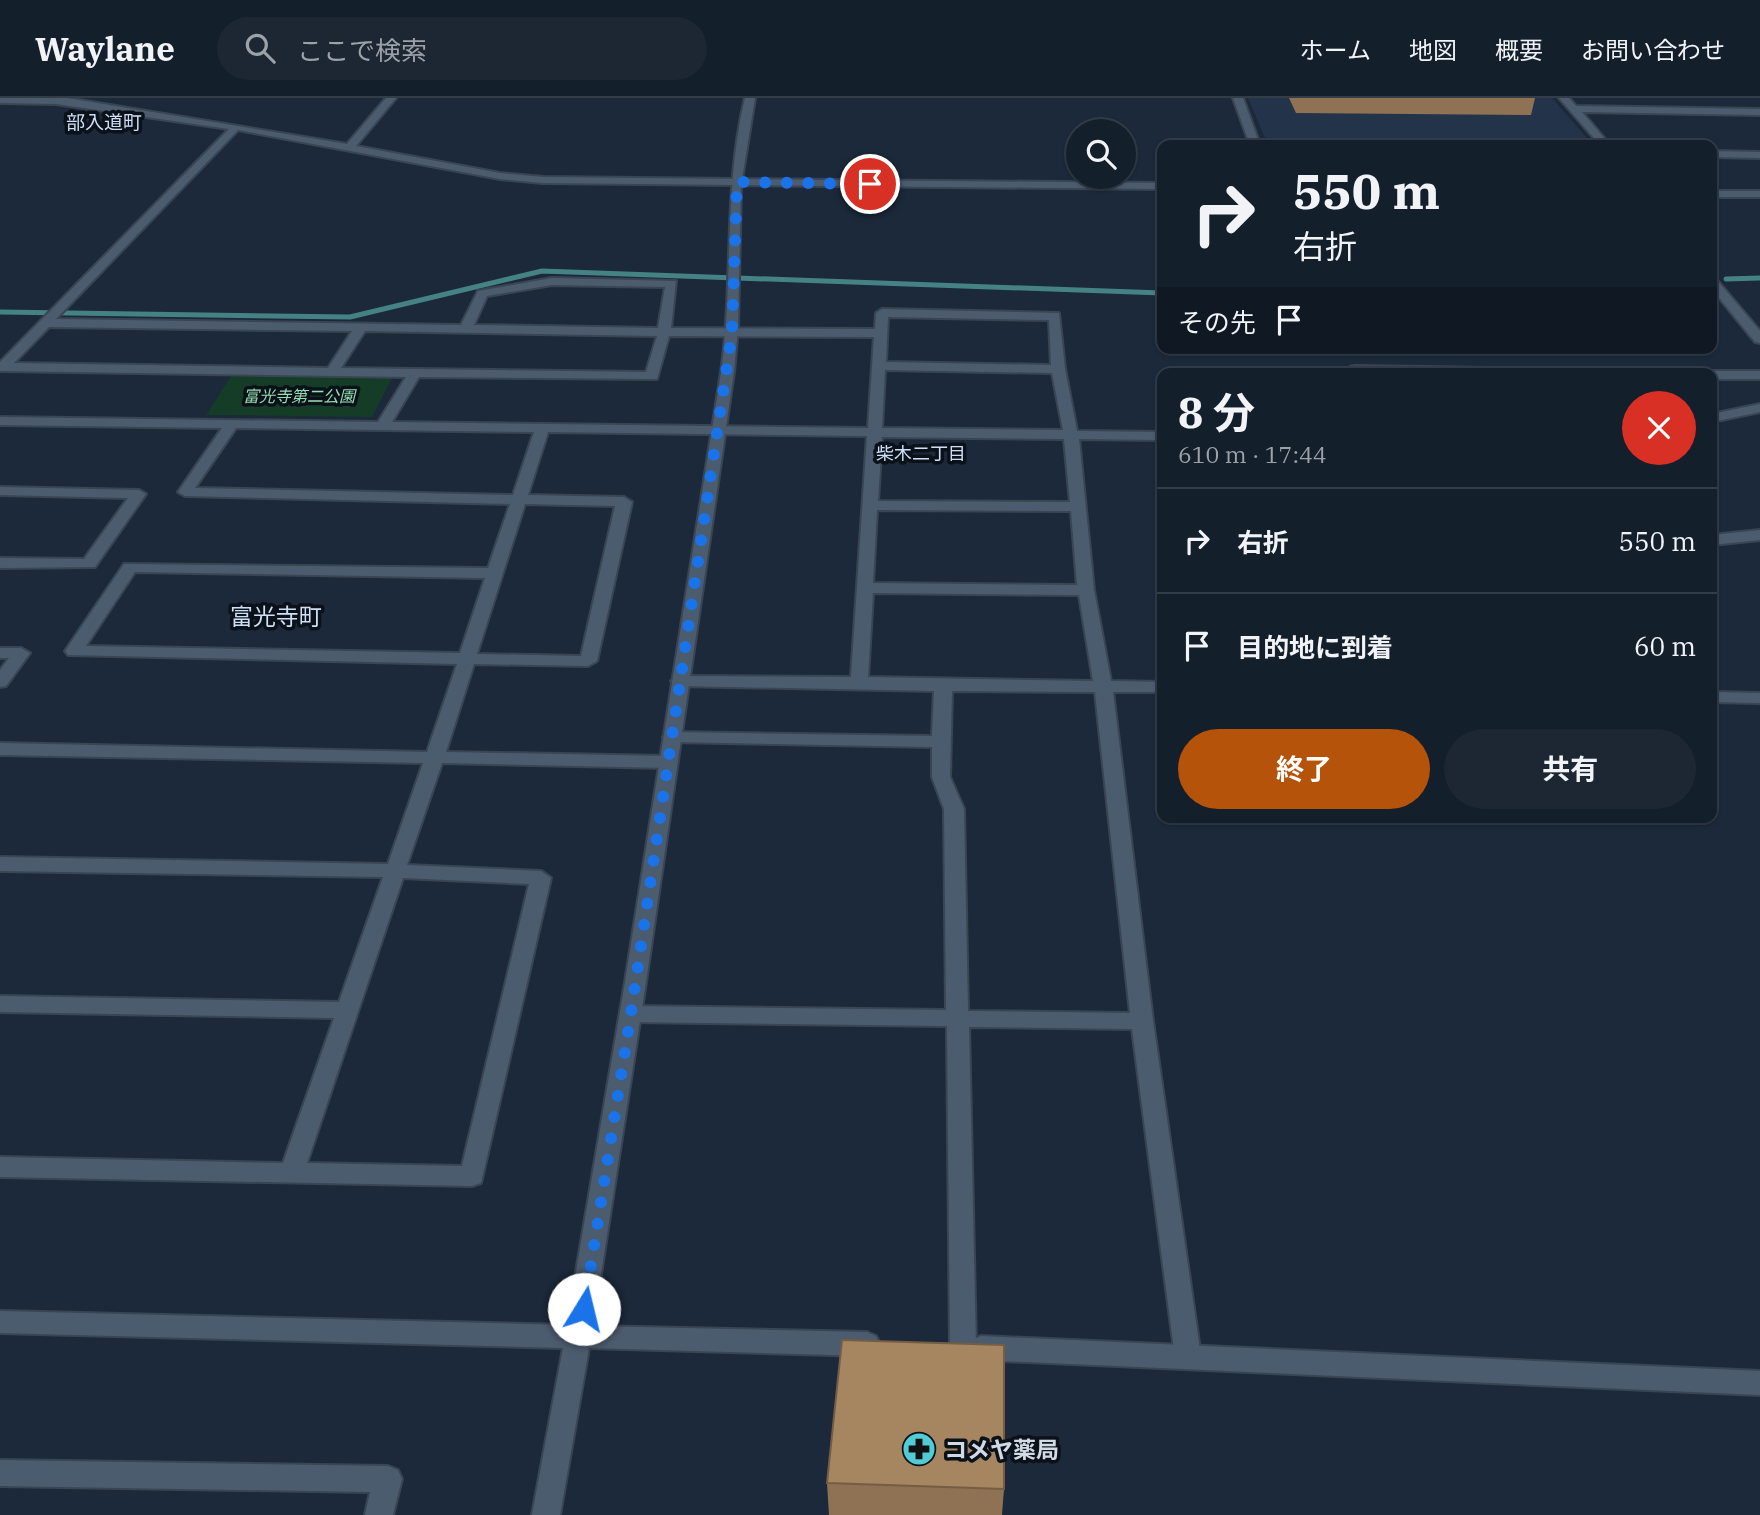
<!DOCTYPE html>
<html lang="ja">
<head>
<meta charset="utf-8">
<style>
  :root { --surface:#141f2c; --page:#1d2734; --text:#f1f3f6; --muted:#9da2a9; --line:#333d48; --accent:#b45309 }
  body { margin:0; font-family:"IBM Plex Serif","Noto Sans JP",serif; background:var(--page); color:var(--text); height:100vh; display:flex; flex-direction:column; font-size:26px; white-space:nowrap }
  * { box-sizing:border-box; margin:0 }
  p { font-size:23px; color:var(--muted) }
  .icon { flex:none; width:38px; height:38px; fill:none; stroke:currentColor; stroke-width:2; stroke-linecap:round; stroke-linejoin:round }
  .map { position:relative; flex:1; overflow:hidden }
  .panel { position:absolute; left:1157px; top:270px; width:560px; height:455px; display:flex; flex-direction:column; background:var(--surface); border-radius:14px; box-shadow:0 2px 5px #0004,0 0 0 2px var(--line) }
  .panel>* { flex:none }
  .banner { position:absolute; left:1157px; top:42px; width:560px; height:214px; border-radius:14px; box-shadow:0 2px 5px #0004,0 0 0 2px var(--line); background:#141f2c; color:var(--text); overflow:hidden }
  .fabs { position:absolute; left:1066px; top:21px; display:grid; gap:14px }
  .fabs a { display:grid; place-items:center; width:70px; height:70px; border-radius:50%; background:var(--surface); box-shadow:0 2px 5px #0004,0 0 0 2px var(--line); font-size:35px }
  .pin { position:absolute; display:grid; place-items:center; width:60px; height:60px; color:#fff; margin:-30px; border:4px solid #fff; border-radius:50%; box-shadow:0 2px 7px #0007 }
  .me { position:absolute; width:77px; margin:-38px; rotate:9deg; stroke-linejoin:round; filter:drop-shadow(0 0 5px #0008) }
  .turn { display:flex; align-items:center; gap:24px; height:147px; padding:0 21px; font-size:32px }
  .turn .icon { width:91px; height:91px; stroke-width:2.5 }
  .turn b { display:block; font-size:49px; line-height:60px }
  .then { display:flex; align-items:center; height:66px; padding:0 21px; background:#0003; gap:14px; font-size:26px }
  .round { display:grid; place-items:center; flex:none; width:74px; height:74px; border-radius:37px; background:var(--page) }
  .overview { display:flex; align-items:center; justify-content:space-between; height:119px; padding:0 21px }
  h1 { font-size:42px; font-weight:700; line-height:52px }
  .action { display:flex; gap:14px; margin-top:auto; padding:14px 21px }
  .action a { flex:1; height:80px; border-radius:42px; background:var(--accent); color:#fff; font-size:28px; font-weight:700; line-height:80px; text-align:center }
  .action a+a { background:var(--page); color:var(--text) }
  ul { padding:0; list-style:none }
  li { display:flex; align-items:center; gap:21px; height:105px; padding:0 21px; border-top:2px solid var(--line) }
  li div { flex:1 }
  li b { display:block; font-size:26px }
  li em { font-style:normal }
  header { display:flex; align-items:center; gap:42px; box-sizing:border-box; height:98px; padding:0 35px; background:var(--surface); border-bottom:2px solid var(--line) }
  header strong { font-size:33px }
  nav { display:flex; gap:38px; margin-inline-start:auto; font-size:24px }
  .search { width:490px; height:63px; background:var(--page); display:flex; align-items:center; gap:18px; box-sizing:border-box; padding:0 24px; border-radius:38px; color:var(--muted); font-size:26px }
  .map>svg:first-child { display:block }
  .built { fill:#23344a }
  .green { fill:#143c26 }
  .lines { fill:none; stroke-linecap:round; stroke-linejoin:round }
  .stream { stroke:#458285; stroke-width:5 }
  .minor-casing { stroke:#3a4553; stroke-width:4 }
  .tertiary-casing { stroke:#3a4553; stroke-width:4 }
  .minor { fill:#4c5c6f; fill-rule:evenodd }
  .tertiary { fill:#4c5c6f; fill-rule:evenodd }
  .wall { fill:#8f7253 }
  .building { fill:#a68561; stroke:#745d44; stroke-width:2 }
  .route { stroke:#1a73e8; stroke-width:12; stroke-dasharray:0 21.6 }
  .labels { text-anchor:middle; dominant-baseline:central; stroke-width:7; stroke-linejoin:round; paint-order:stroke }
  .far-park-label { font-size:16px; font-style:italic; fill:#96ddb2; stroke:#0b1119 }
  .far-neighbourhood-label { font-size:18px; fill:#cddff6; stroke:#0b1119 }
  .far-quarter-label { font-size:19px; fill:#cddff6; stroke:#0b1119 }
  .quarter-label { font-size:23px; fill:#cddff6; stroke:#0b1119 }
  .near-poi-label { font-size:23px; font-weight:bold; fill:#d1dae5; stroke:#0b1119; text-anchor:start }
</style>
</head>
<body>
<header>
<strong>Waylane</strong>
<div class="search"><svg class="icon" aria-label="search" viewBox="0 0 24 24"><circle cx="10" cy="10" r="6"/><path d="M15 15l6 6"/></svg>ここで検索</div>
<nav><a>ホーム</a><a>地図</a><a>概要</a><a>お問い合わせ</a></nav>
</header>
<div class="map">
<svg width="1760" height="1417" viewBox="0 0 1760 1417">
  <rect width="100%" height="100%" fill="#1b293a"/>
  <path class="built" d="M1248 0H1552L1593 47H1268Z"/>
  <path class="green" d="M231 278 392 280 372 319 206 317Z"/>
  <g class="lines">
    <g class="stream">
      <path d="M1726 181 1760 180"/>
      <path d="M0 214 350 219 542 173 1162 195"/>
    </g>
    <defs>
      <g id="minor">
        <path d="M0 0H67L347 46 386 0H396L356 48 500 75 543 79 737 81 742 84 737 87 543 85 500 81 238 32 56 221 461 227 478 193 552 180 676 183 671 230 875 231 876 215 882 211 1059 215 1065 271 1077 333 1162 334V342L1079 341 1094 492 1111 583 1162 584V594H1113L1153 923 1201 1259 1197 1267 1188 1271 1179 1267 1175 1259 1132 931 969 929 976 1249 972 1257 963 1261 954 1257 950 1249 947 928 631 924 623 922 620 916 623 910 631 908 946 912 944 711 932 679V649L672 644 663 639 672 634 932 638 934 593 680 588 671 583 680 578 851 579 867 338 548 334 528 397 624 399 632 404 597 563 588 568 474 566 446 654 667 658 676 664 667 670 442 665 407 767 541 773 551 780 481 1085 472 1088 0 1079V1059L283 1065 334 920 0 914V898L339 904 383 779 0 773V759L388 766 423 665 0 657V645L427 654 457 566 68 557 65 553 124 466 488 470 510 406 185 398 178 394 222 330 0 327V319L378 324 406 279 0 273V264L229 31 56 6 0 5ZM552 187 665 189 658 230 474 227 487 198ZM888 219 1049 222 1051 267 886 264ZM49 229 352 233 328 270 14 265ZM365 233 657 238 646 274 341 270ZM669 238 874 239 868 330 392 324 419 279 657 281ZM885 272 1052 275 1063 332 882 330ZM236 330 534 334 513 397 195 390ZM882 339 1064 341 1070 404 878 403ZM525 406 615 408 581 558 477 556ZM877 412 1071 413 1077 487 873 485ZM135 474 485 480 460 555 86 548ZM873 495 1079 497 1093 583 868 579ZM952 593 1095 594 1130 915 968 913 964 711 950 679ZM403 780 529 786 462 1068 307 1065Z"/>
        <path d="M1233 0H1243L1260 47H1250Z"/>
        <path d="M1559 0H1569L1576 8 1760 11V17L1582 14 1610 47H1600Z"/>
        <path d="M1712 53 1760 54V60L1712 59Z"/>
        <path d="M1712 180 1716 181 1760 233V245L1755 244 1712 191Z"/>
        <path d="M1355 268 1558 271 1564 275H1349L1350 269Z"/>
        <path d="M1712 273H1760V281H1712V275H1707Z"/>
        <path d="M1760 306V314L1712 324V316Z"/>
        <path d="M0 389 139 392 146 396 95 469 0 470V460L84 461 128 400 0 397Z"/>
        <path d="M1760 432V442L1712 447V437Z"/>
        <path d="M0 550H21L30 555 6 588 0 589V572L9 560H0Z"/>
        <path d="M1712 594 1760 595V605L1712 604Z"/>
        <path d="M0 1362 388 1368 398 1372 402 1381 393 1417H365L370 1394 0 1388Z"/>
      </g>
      <g id="tertiary">
        <path d="M745 0H755L742 81 1162 85V91L741 87 738 229 734 274 646 884 593 1228 867 1234 876 1238 880 1246 876 1254 867 1258 589 1250 560 1417H532L563 1250 0 1235V1213L567 1227 625 884 721 274C734 183 723 91 745 0Z"/>
        <rect x="1712" y="93" width="48" height="6"/>
        <path d="M981 1238 1760 1273V1297L981 1262 972 1258 968 1250 972 1242Z"/>
      </g>
    </defs>
    <use href="#minor" class="minor-casing"/>
    <use href="#tertiary" class="tertiary-casing"/>
    <use href="#minor" class="minor"/>
    <use href="#tertiary" class="tertiary"/>
  </g>
  <g class="wall">
    <path d="M1289 0H1535L1531 17 1296 15Z"/>
    <path d="M827 1385 1004 1391 1002 1417H829Z"/>
  </g>
  <path class="building" d="M842 1242 1004 1247V1391L827 1385Z"/>
  <g class="lines">
    <path class="route" d="M584 1211 631 915 732 234 737 84 870 86"/>
  </g>
  <defs>
    <symbol id="pharmacy-disc" viewBox="-11 -11 22 22"><circle r="9.5" fill="#51ccd4" stroke="#0b1119"/><path d="M-2-6h4v4h4v4h-4v4h-4v-4h-4v-4h4Z" fill="#111"/></symbol>
  </defs>
  <g fill-rule="evenodd">
    <use href="#pharmacy-disc" x="900" y="1332" width="38" height="38"/>
  </g>
  <g class="labels">
    <g class="far-park-label">
      <text x="299" y="298">富光寺第二公園</text>
    </g>
    <g class="far-neighbourhood-label">
      <text x="921" y="355">柴木二丁目</text>
    </g>
    <g class="far-quarter-label">
      <text x="104" y="24">部入道町</text>
    </g>
    <g class="quarter-label">
      <text x="276" y="518">富光寺町</text>
    </g>
    <g class="near-poi-label">
      <text x="944" y="1351">コメヤ薬局</text>
    </g>
  </g>
</svg>
<div class="fabs">
<a><svg class="icon" aria-label="search" viewBox="0 0 24 24"><circle cx="10" cy="10" r="6"/><path d="M15 15l6 6"/></svg></a>
</div>
<div class="pin" style="left:870px;top:86px;background:#d93025"><svg class="icon" aria-label="arrive" viewBox="0 0 24 24"><path d="M6 21V4h12l-3 4 3 4H6"/></svg></div>
<svg class="me" style="left:584px;top:1211px" viewBox="-20 -20 40 40"><circle r="19" fill="#fff"/><path d="M0-13L10 11 0 6-10 11z" fill="#1a73e8"/></svg>
<div class="banner">
<div class="turn"><svg class="icon" aria-label="right" viewBox="0 0 24 24"><path d="M7 20v-9h11M14 6l5 5-5 5"/></svg><div><b>550 m</b>右折</div></div>
<div class="then">その先<svg class="icon" aria-label="arrive" viewBox="0 0 24 24"><path d="M6 21V4h12l-3 4 3 4H6"/></svg></div>
</div>
<section class="panel">
<div class="overview"><div><h1>8 分</h1><p>610 m · 17:44</p></div><a class="round" style="background:#d93025;color:#fff"><svg class="icon" aria-label="close" viewBox="0 0 24 24"><path d="M6 6l12 12M18 6L6 18"/></svg></a></div>
<ul>
<li><svg class="icon" aria-label="right" viewBox="0 0 24 24"><path d="M7 20v-9h11M14 6l5 5-5 5"/></svg><div><b>右折</b></div><em>550 m</em></li>
<li><svg class="icon" aria-label="arrive" viewBox="0 0 24 24"><path d="M6 21V4h12l-3 4 3 4H6"/></svg><div><b>目的地に到着</b></div><em>60 m</em></li>
</ul>
<div class="action"><a>終了</a><a>共有</a></div>
</section>
</div>
</body>
</html>
